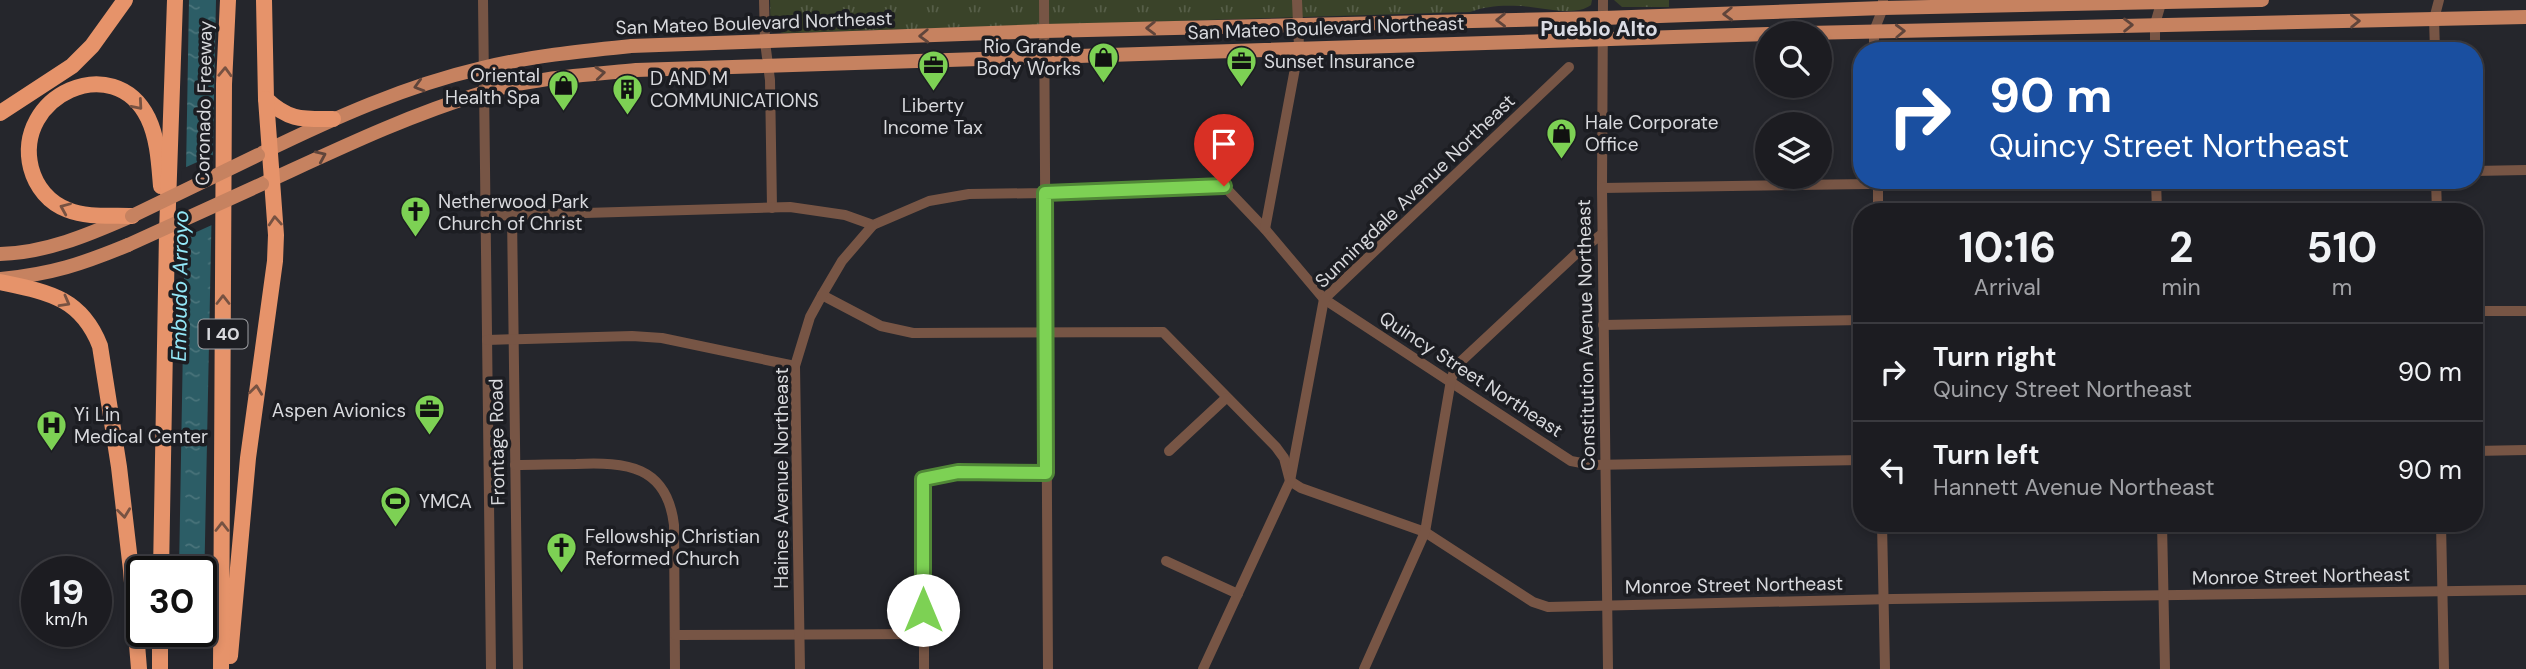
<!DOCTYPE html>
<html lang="en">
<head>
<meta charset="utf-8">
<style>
  :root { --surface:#1c1c21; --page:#25252a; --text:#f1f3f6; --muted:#a0a1a5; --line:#3a3a3f }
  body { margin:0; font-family:"DM Sans",sans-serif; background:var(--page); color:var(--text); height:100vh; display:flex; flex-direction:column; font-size:26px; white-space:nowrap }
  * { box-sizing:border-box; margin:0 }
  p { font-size:23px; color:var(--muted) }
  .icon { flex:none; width:38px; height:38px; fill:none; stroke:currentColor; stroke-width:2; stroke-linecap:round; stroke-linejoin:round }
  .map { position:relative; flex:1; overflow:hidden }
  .details { position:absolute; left:1853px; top:203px; width:630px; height:329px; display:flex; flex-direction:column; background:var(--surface); border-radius:28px; box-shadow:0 4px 10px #0003,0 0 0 2px var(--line) }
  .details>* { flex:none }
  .top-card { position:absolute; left:1853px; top:42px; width:630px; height:147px; border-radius:28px; box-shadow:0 4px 10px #0003,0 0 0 2px var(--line); background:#1a4fa0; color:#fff; overflow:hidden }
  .controls { position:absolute; left:1755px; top:21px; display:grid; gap:14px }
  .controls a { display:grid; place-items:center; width:77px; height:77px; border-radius:50%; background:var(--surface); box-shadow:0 4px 10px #0003,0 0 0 2px var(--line); font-size:35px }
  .speed { position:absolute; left:21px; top:556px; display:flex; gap:14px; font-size:35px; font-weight:700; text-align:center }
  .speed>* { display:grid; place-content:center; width:91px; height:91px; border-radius:50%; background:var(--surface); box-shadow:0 4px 10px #0003,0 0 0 2px var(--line); line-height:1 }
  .speed small { font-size:18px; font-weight:400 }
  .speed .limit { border:4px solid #111; border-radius:10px; background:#fff; color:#111 }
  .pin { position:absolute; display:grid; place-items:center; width:60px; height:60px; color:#fff; margin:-72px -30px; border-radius:50% 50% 50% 0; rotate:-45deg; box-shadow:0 0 7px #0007 }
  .pin .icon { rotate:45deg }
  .me { position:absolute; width:77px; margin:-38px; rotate:0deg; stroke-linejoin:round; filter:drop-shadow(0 0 5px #0008) }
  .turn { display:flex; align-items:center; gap:24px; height:147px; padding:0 21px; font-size:32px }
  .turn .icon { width:91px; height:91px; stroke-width:2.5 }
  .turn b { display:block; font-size:49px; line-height:60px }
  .eta { display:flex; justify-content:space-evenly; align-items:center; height:119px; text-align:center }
  .eta b { font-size:42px; font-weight:700; line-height:49px }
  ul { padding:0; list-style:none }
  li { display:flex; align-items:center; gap:21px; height:98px; padding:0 21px; border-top:2px solid var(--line) }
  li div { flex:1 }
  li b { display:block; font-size:26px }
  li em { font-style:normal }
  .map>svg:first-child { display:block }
  .park { fill:url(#park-tufts) }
  .water { fill:url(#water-ripples) }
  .pier { fill:#25262c }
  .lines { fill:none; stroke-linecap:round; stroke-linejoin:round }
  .minor { stroke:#775545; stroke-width:10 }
  .major { stroke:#c68260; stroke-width:14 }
  .highway { stroke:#e6936a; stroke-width:16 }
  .major-bridge { stroke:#c68260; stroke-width:14 }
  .oneway { stroke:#60453b }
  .oneway2 { stroke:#775242 }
  .route-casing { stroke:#518837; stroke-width:18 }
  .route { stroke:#7dd154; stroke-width:12 }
  .labels { text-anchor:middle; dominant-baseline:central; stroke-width:7; stroke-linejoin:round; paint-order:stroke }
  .shield { fill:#1c1d22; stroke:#a0a1a5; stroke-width:2 }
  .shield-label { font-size:18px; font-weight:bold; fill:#d8d9dd }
  .street-label { font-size:19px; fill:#d8d9dd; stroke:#1c1d22 }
  .poi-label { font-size:19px; fill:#d8d9dd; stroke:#1c1d22; text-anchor:start }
  .neighbourhood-label { font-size:21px; font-weight:bold; fill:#dadbe3; stroke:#1c1d22 }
  .water-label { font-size:21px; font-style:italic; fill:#94e8f8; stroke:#1c1d22 }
</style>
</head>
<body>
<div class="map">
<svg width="2526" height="669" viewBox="0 0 2526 669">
  <defs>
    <pattern id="park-tufts" width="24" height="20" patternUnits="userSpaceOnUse" patternTransform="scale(1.75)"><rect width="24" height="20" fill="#3a4329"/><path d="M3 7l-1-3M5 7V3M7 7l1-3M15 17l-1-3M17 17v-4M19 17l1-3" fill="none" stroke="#565e48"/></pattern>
    <pattern id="water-ripples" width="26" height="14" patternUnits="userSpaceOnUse" patternTransform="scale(1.75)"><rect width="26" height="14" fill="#2c5d66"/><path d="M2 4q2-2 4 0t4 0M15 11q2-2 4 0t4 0" fill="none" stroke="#4a747b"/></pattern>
  </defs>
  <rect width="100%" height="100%" fill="#25262c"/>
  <g class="park">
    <path d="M770 0H1592L1591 5C1574 18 1539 6 1519 6 1502 5 1486 6 1470 12L784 33C767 30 771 14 770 0Z"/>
    <path d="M1614 0H1669V7H1622Z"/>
  </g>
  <path class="water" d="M189 0H216L203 639 178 635V632H201V572H179Z"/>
  <path class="pier" d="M215 154 214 224 181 239 182 169Z"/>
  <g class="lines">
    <g class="minor">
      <path d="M483 0 491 669"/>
      <path d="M764 0 765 42 770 80 772 208"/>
      <path d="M1044 0 1048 669"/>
      <path d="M1603 0 1602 188 1608 669"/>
      <path d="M1874 51V31L1883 8V0"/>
      <path d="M2155 51V24L2162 0"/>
      <path d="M2435 51 2434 19 2439 0"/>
      <path d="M2474 171 2526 170"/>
      <path d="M1878 180V212"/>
      <path d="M2156 180 2157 212"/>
      <path d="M2436 180 2437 212"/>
      <path d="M1602 188 1868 184 1878 181 1917 180"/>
      <path d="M512 215 518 669"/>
      <path d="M486 216 790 207 845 215 873 225 929 201 969 194 1045 193 1224 186 1265 229 1324 299 1571 461 1592 465 1862 460"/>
      <path d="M1265 229 1299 47 1297 0"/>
      <path d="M822 295 881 326 913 333 1163 332 1276 447 1284 458 1290 481 1301 488 1425 532 1533 602 1548 607 1893 599 2526 590"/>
      <path d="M2474 311H2526"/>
      <path d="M1603 325 1862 320"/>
      <path d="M487 340 632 336 662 338 795 366"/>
      <path d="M1169 451 1226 398"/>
      <path d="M2474 451 2526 450"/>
      <path d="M515 465C535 465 555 464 576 464 626 462 667 465 674 525L675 669"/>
      <path d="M1882 523 1885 669"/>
      <path d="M2162 523 2165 669"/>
      <path d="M2441 523 2444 669"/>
      <path d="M1166 561 1238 594"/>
      <path d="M675 635 923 634"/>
      <path d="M800 669 795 366 810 317 822 295 842 261 873 225"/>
      <path d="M924 669V479L958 473H1046"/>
      <path d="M1203 669 1290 481 1324 299 1569 67"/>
      <path d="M1364 669 1425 532 1451 380 1456 366 1577 253 1602 234"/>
    </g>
    <g class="major">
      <path d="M1807 33 2526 17"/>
      <path d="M262 153C334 118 405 86 482 68 531 56 582 51 631 46L1044 31 1603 18 1883 8 2262 0"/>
      <path d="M264 183C336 150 406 116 482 93 531 78 585 75 636 70L1768 34"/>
      <path d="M0 254C45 253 88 235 129 217"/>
      <path d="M1 279C52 274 82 264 128 245"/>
    </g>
    <g class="highway">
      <path d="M264 0 266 99C289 121 303 119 333 119"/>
      <path d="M0 113 72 66 92 46 125 0"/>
      <path d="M132 216C112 215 87 218 68 210 49 203 36 187 31 168 13 96 114 49 148 118 158 139 159 163 161 186"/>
      <path d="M0 282C47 292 81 297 100 346L119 467 131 570 139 669"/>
      <path d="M161 572 167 233 175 0"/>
      <path d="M230 656 248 458 275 261 276 235 266 99"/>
      <path d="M160 669V632"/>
      <path d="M221 669 224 84 228 0"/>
    </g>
    <g class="major-bridge">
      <path d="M132 216 258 155"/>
      <path d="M128 245 262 184"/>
    </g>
  </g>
  <defs><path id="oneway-chevron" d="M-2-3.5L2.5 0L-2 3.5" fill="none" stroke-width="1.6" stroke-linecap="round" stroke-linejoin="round" transform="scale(1.75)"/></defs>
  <g class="oneway">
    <use href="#oneway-chevron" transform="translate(1728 14) rotate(178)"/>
    <use href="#oneway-chevron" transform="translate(1501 20) rotate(179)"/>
    <use href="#oneway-chevron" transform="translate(2355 21) rotate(-1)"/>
    <use href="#oneway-chevron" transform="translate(2128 25) rotate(-1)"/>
    <use href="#oneway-chevron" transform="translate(1151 28) rotate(179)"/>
    <use href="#oneway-chevron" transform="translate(1900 31) rotate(-2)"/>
    <use href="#oneway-chevron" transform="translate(924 36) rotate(178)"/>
    <use href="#oneway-chevron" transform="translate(600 73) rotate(-6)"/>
    <use href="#oneway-chevron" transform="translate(419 86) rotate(164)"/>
    <use href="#oneway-chevron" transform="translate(321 156) rotate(-24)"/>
  </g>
  <g class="oneway2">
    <use href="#oneway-chevron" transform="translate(225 72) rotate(-88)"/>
    <use href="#oneway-chevron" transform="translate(138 105) rotate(49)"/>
    <use href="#oneway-chevron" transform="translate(65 208) rotate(-157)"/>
    <use href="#oneway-chevron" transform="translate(275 221) rotate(-94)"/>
    <use href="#oneway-chevron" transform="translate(223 300) rotate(-90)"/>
    <use href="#oneway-chevron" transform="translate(65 302) rotate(29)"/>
    <use href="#oneway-chevron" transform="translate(256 390) rotate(-83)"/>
    <use href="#oneway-chevron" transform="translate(124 513) rotate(83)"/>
    <use href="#oneway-chevron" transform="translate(222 527) rotate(-90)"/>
  </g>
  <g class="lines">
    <defs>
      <path id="route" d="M923 610V479L958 472 1046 473 1045 193 1224 186"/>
    </defs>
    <use href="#route" class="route-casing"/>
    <use href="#route" class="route"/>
  </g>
  <defs>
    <symbol id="shop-pin" viewBox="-11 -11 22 30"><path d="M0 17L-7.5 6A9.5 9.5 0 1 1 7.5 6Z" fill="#7dd154" stroke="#1c1d22"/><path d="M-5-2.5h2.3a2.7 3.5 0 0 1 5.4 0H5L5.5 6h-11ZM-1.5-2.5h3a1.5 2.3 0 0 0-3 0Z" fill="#111"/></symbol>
    <symbol id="office-pin" viewBox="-11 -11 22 30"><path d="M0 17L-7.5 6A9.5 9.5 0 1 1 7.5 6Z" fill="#7dd154" stroke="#1c1d22"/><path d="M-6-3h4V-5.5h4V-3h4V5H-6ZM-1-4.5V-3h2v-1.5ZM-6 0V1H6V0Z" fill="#111"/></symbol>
    <symbol id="building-pin" viewBox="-11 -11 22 30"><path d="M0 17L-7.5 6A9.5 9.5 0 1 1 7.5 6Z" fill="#7dd154" stroke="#1c1d22"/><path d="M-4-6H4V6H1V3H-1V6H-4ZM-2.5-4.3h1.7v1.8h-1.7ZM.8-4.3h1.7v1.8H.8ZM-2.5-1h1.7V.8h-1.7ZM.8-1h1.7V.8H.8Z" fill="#111"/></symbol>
    <symbol id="church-pin" viewBox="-11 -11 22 30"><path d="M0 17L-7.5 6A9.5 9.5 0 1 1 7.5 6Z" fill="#7dd154" stroke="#1c1d22"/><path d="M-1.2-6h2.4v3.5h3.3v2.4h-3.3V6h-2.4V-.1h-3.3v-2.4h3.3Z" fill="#111"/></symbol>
    <symbol id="hospital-pin" viewBox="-11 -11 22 30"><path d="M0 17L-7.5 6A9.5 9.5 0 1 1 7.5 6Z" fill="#7dd154" stroke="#1c1d22"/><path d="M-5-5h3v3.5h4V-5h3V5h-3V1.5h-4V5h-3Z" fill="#111"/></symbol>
    <symbol id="stadium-pin" viewBox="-11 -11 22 30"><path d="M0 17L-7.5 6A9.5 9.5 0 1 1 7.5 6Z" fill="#7dd154" stroke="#1c1d22"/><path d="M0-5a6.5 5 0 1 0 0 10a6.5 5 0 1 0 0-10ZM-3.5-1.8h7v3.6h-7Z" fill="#111"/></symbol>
  </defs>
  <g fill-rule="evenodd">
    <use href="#shop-pin" x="1086" y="40" width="35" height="47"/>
    <use href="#office-pin" x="1224" y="44" width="35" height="47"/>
    <use href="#office-pin" x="916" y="48" width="35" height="47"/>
    <use href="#shop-pin" x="546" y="68" width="35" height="47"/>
    <use href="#building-pin" x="610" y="72" width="35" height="47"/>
    <use href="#shop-pin" x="1544" y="116" width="35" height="47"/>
    <use href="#church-pin" x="398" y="194" width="35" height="47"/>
    <use href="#office-pin" x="412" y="392" width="35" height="47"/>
    <use href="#hospital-pin" x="34" y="408" width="35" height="47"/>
    <use href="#stadium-pin" x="378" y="484" width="35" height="47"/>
    <use href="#church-pin" x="544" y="530" width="35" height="47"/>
  </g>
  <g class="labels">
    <rect class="shield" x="198.5" y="319.5" width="49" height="29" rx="5"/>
    <g class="shield-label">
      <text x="223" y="334">I 40</text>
    </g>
    <g class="street-label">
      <text transform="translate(754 23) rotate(-2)">San Mateo Boulevard Northeast</text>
      <text transform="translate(1326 28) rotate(-2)">San Mateo Boulevard Northeast</text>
      <text transform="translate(204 103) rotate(-89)">Coronado Freeway</text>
      <text transform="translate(1415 191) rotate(-44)">Sunningdale Avenue Northeast</text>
      <text transform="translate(1586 335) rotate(-91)">Constitution Avenue Northeast</text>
      <text transform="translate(1471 374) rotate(33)">Quincy Street Northeast</text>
      <text transform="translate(497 442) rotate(-91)">Frontage Road</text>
      <text transform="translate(781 478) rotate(-90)">Haines Avenue Northeast</text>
      <text transform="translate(2301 576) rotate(-1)">Monroe Street Northeast</text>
      <text transform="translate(1734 585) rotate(-1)">Monroe Street Northeast</text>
    </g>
    <g class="poi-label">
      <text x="1081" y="46" text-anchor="end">Rio Grande<tspan x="1081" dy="22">Body Works</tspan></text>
      <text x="1264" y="61">Sunset Insurance</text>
      <text x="540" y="75" text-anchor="end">Oriental<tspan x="540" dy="22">Health Spa</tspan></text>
      <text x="650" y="78">D AND M<tspan x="650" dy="22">COMMUNICATIONS</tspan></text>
      <text x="933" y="105" text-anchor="middle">Liberty<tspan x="933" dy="22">Income Tax</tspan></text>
      <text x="1585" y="122">Hale Corporate<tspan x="1585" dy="22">Office</tspan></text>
      <text x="438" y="201">Netherwood Park<tspan x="438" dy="22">Church of Christ</tspan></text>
      <text x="406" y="410" text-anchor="end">Aspen Avionics</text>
      <text x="74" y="414">Yi Lin<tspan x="74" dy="22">Medical Center</tspan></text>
      <text x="419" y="501">YMCA</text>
      <text x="585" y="536">Fellowship Christian<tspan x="585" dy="22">Reformed Church</tspan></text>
    </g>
    <g class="neighbourhood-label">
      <text x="1599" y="29">Pueblo Alto</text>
    </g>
    <g class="water-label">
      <text transform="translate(180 286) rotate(-89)">Embudo Arroyo</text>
    </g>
  </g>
</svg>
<div class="controls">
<a><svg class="icon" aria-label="search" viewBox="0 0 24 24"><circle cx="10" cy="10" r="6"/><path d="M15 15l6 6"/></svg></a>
<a><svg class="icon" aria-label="layers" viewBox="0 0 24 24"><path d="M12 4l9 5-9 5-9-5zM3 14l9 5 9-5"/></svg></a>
</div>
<div class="speed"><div>19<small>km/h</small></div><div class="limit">30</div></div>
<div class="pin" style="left:1224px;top:186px;background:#d93025"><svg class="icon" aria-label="arrive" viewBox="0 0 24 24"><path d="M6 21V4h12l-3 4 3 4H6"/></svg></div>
<svg class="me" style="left:923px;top:610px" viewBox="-20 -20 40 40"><circle r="19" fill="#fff"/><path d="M0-13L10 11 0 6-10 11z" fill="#7dd154"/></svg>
<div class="top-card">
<div class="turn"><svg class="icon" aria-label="right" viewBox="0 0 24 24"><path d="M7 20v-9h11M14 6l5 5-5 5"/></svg><div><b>90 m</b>Quincy Street Northeast</div></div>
</div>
<section class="details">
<div class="eta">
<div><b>10:16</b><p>Arrival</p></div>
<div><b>2</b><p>min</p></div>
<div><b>510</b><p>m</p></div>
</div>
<ul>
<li><svg class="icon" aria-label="right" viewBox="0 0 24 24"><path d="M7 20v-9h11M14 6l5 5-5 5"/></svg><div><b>Turn right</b><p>Quincy Street Northeast</p></div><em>90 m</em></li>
<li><svg class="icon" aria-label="left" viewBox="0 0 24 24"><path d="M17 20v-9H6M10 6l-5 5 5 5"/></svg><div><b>Turn left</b><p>Hannett Avenue Northeast</p></div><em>90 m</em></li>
</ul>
</section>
</div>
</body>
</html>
